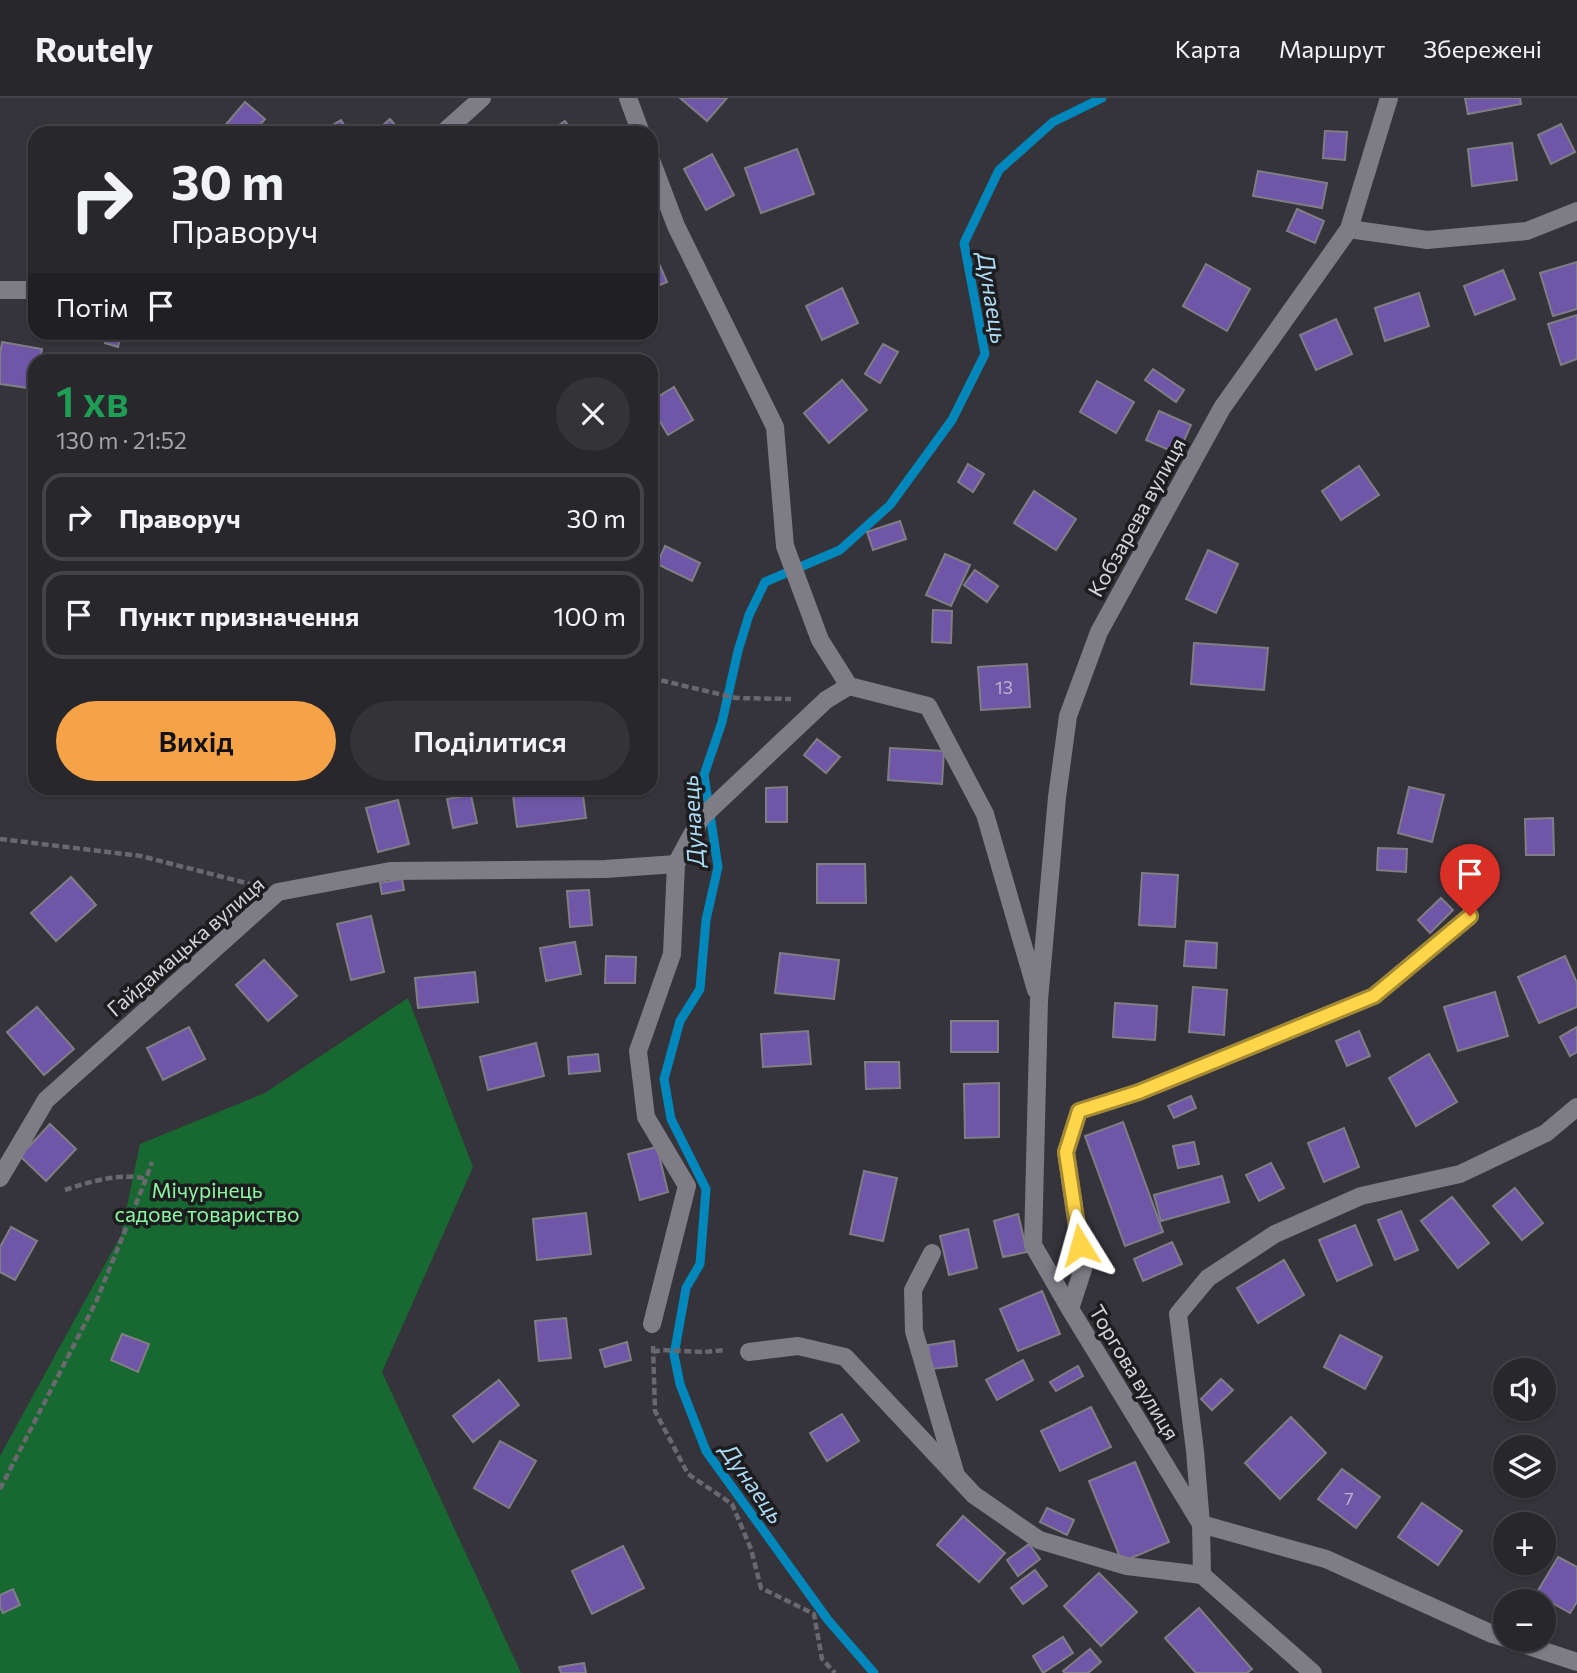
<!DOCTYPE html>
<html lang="uk">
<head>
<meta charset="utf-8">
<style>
  :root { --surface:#28272c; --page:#343338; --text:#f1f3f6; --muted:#a5a5a9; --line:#444448; --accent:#f6a246 }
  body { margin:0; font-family:Commissioner,sans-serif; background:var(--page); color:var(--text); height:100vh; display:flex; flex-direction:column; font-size:26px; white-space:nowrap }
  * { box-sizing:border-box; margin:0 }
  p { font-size:23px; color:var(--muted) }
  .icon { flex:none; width:38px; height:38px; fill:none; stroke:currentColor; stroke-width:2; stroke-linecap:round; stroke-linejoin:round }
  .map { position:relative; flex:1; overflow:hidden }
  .sheet { position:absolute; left:28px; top:256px; width:630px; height:441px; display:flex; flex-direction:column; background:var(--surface); border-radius:21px; box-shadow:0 2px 5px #0004,0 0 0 2px var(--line) }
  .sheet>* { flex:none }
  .banner { position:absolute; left:28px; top:28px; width:630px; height:214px; border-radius:21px; box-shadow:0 2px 5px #0004,0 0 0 2px var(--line); background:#28272c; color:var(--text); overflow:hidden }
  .fabs { position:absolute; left:1493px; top:1260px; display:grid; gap:14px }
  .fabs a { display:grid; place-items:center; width:63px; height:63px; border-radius:50%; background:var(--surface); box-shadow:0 2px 5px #0004,0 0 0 2px var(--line); font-size:35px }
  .pin { position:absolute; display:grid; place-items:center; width:60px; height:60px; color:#fff; margin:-72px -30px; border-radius:50% 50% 50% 0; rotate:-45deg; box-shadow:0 0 7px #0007 }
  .pin .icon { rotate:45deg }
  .me { position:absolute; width:77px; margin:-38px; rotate:352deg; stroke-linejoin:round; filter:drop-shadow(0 0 5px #0008) }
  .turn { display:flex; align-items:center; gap:24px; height:147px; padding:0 28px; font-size:32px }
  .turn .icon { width:91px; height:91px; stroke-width:2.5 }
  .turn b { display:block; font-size:49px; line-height:60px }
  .then { display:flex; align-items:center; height:66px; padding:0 28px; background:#0003; gap:14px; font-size:26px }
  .round { display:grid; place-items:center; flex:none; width:74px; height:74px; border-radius:37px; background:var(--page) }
  .headline { display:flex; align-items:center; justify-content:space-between; height:119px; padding:0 28px }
  h1 { font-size:42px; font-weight:600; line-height:52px; color:#1e9e55 }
  .button { display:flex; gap:14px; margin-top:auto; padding:14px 28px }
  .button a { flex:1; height:80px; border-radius:42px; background:var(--accent); color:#111; font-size:28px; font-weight:600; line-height:80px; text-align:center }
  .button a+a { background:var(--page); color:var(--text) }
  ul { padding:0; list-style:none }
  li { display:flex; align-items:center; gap:21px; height:88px; margin:0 14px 10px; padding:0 14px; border:4px solid var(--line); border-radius:21px }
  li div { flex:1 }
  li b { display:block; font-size:26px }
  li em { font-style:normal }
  header { display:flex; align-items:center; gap:42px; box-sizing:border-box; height:98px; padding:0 35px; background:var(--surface); border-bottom:2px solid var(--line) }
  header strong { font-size:33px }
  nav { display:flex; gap:38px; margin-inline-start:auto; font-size:24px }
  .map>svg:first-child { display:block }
  .green { fill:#186831 }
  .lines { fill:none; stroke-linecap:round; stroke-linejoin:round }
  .stream { stroke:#0087bb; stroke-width:9 }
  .building { fill:#6f56a6; stroke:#807e85; stroke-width:2 }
  .path { stroke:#6a686e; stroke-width:4.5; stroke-dasharray:7 3.5; stroke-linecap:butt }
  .minor { stroke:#7e7c84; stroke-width:18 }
  .route-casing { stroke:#a68a30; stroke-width:18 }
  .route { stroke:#ffd54a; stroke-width:12 }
  .labels { text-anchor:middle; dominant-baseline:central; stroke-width:7; stroke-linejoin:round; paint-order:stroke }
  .number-label { font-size:18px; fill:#bcb4cc }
  .street-label { font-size:21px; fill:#d5d4d8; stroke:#1d1d1f }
  .park-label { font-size:21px; fill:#8cf7a2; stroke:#1d1d1f }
  .water-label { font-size:23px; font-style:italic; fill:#acdbf6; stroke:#1d1d1f }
</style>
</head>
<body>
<header>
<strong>Routely</strong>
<nav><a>Карта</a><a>Маршрут</a><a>Збережені</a></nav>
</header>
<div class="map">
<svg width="1577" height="1575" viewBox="0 0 1577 1575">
  <rect width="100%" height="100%" fill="#36343b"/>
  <path class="green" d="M408 900 473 1069 382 1274 521 1575H0V1358L121 1137 140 1046 265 995Z"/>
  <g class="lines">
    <path class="stream" d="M874 1575 828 1522 706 1353 680 1286 674 1257 686 1190 700 1166 706 1091 671 1021 664 981 680 923 700 891 706 822 718 769 704 677 722 624 738 553 749 517 765 484 840 452 890 407 952 322 985 256 964 145 999 72 1053 24 1102 0"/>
  </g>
  <g class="building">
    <path d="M680 0H727L707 23Z"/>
    <path d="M1465 0H1520L1521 6 1468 16Z"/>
    <path d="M245 4 265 21 253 35H226L222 31Z"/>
    <path d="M390 21 399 32 396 35H374Z"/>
    <path d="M341 22 349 35H319Z"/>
    <path d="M565 23 574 35H548Z"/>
    <path d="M1561 26 1575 54 1551 66 1538 37Z"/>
    <path d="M1325 33 1347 34 1345 62 1323 60Z"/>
    <path d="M1512 45 1517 82 1472 88 1468 51Z"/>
    <path d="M797 51 814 96 761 115 745 70Z"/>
    <path d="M712 56 734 97 706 112 684 71Z"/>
    <path d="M1258 73 1327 85 1322 110 1253 98Z"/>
    <path d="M1297 111 1324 123 1315 145 1287 133Z"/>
    <path d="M651 147 667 184 651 191Z"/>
    <path d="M1577 164V211L1553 218 1540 175Z"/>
    <path d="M1206 166 1250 191 1227 233 1183 208Z"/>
    <path d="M1503 172 1515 201 1475 217 1464 188Z"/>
    <path d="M842 190 858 225 822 242 806 208Z"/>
    <path d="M1419 195 1429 228 1385 243 1375 210Z"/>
    <path d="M1577 217V261L1561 267 1548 226Z"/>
    <path d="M1336 221 1352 256 1316 272 1300 237Z"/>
    <path d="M108 234H122L118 249 105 245Z"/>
    <path d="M175 234H206L207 238 175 240Z"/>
    <path d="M2 244 42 251 40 262H35V291L0 286V256Z"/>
    <path d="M883 246 898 254 880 285 865 276Z"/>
    <path d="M1153 271 1184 292 1176 304 1145 282Z"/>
    <path d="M842 282 867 312 829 345 804 315Z"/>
    <path d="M1097 283 1134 304 1116 335 1080 314Z"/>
    <path d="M674 289 693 322 668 337 651 309V303Z"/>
    <path d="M1159 313 1191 327 1178 356 1146 342Z"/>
    <path d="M968 366 984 376 973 394 958 384Z"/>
    <path d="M1359 368 1379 397 1341 422 1322 393Z"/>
    <path d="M1034 393 1076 421 1056 452 1014 425Z"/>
    <path d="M900 423 906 441 873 452 867 434Z"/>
    <path d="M665 448 700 465 692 483 657 466Z"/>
    <path d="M1208 452 1238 466 1216 515 1186 501Z"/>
    <path d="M945 456 970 467 951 508 926 497Z"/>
    <path d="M975 472 998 488 987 504 964 487Z"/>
    <path d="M933 512 952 513 951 545 932 544Z"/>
    <path d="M1194 545 1268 550 1264 592 1191 586Z"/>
    <path d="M1027 566 1030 609 981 612 978 569Z"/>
    <path d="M817 641 840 659 826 675 804 657Z"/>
    <path d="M890 650 944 653 942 686 888 682Z"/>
    <path d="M787 689V724H766V690Z"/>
    <path d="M1409 689 1444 697 1432 744 1398 735Z"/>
    <path d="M512 690H582L586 720 517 729Z"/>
    <path d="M471 697 477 725 453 730 447 701Z"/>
    <path d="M398 702 409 746 378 754 366 710Z"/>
    <path d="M1553 720 1554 757H1526L1525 721Z"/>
    <path d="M1378 750 1407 751 1406 774 1377 772Z"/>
    <path d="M817 766H865L866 805H817Z"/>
    <path d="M1142 775 1178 777 1175 829 1139 827Z"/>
    <path d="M71 779 96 807 56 843 31 815Z"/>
    <path d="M402 781 404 792 382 796 380 785Z"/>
    <path d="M589 792 592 827 570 829 567 793Z"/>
    <path d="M1441 800 1453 812 1430 835 1418 822Z"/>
    <path d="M371 818 384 874 351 882 337 826Z"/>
    <path d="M1186 843 1217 845 1216 870 1184 868Z"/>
    <path d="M575 844 581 876 546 883 540 850Z"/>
    <path d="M780 855 839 862 834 901 775 895Z"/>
    <path d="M606 858 636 859 635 885H605Z"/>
    <path d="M1565 858 1577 885V909L1539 925 1518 879Z"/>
    <path d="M264 862 297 898 268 923 236 887Z"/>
    <path d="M475 874 478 904 418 910 415 880Z"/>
    <path d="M1193 889 1227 892 1224 937 1189 934Z"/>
    <path d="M1495 894 1508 938 1458 953 1444 909Z"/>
    <path d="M1115 905 1157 908 1155 942 1113 939Z"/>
    <path d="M37 909 74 951 44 977 7 934Z"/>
    <rect x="951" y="923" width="47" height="31"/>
    <path d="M189 929 205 961 163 982 147 950Z"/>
    <path d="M1577 929V954L1570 958 1560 939Z"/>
    <path d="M808 933 811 966 763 969 761 936Z"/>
    <path d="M1359 933 1370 958 1347 968 1336 943Z"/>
    <path d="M536 945 544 978 488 992 480 959Z"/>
    <path d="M598 956 600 973 569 976 568 959Z"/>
    <path d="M1429 956 1457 1004 1416 1028 1389 980Z"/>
    <path d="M865 964H899L900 990 866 991Z"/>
    <path d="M999 985V1039L965 1040 964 986Z"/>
    <path d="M1191 998 1196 1010 1174 1020 1168 1008Z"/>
    <path d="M1123 1024 1163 1134 1125 1148 1085 1038Z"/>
    <path d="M50 1026 76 1051 46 1083 20 1058Z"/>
    <path d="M1344 1030 1359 1069 1324 1084 1308 1045Z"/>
    <path d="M1194 1044 1199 1066 1178 1070 1173 1048Z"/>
    <path d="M657 1049 668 1094 640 1102 628 1056Z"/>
    <path d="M1271 1065 1284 1090 1259 1103 1246 1077Z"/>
    <path d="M864 1073 897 1080 883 1143 850 1136Z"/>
    <path d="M1222 1078 1229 1104 1161 1123 1154 1097Z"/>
    <path d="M1515 1090 1543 1125 1522 1142 1493 1108Z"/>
    <path d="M1452 1099 1489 1145 1458 1170 1421 1123Z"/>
    <path d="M1401 1113 1418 1152 1395 1162 1378 1122Z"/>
    <path d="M586 1115 591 1156 537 1162 533 1121Z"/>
    <path d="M1018 1116 1027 1154 1003 1159 994 1123Z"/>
    <path d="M1355 1127 1372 1167 1337 1183 1319 1142Z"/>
    <path d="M11 1129 37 1143 15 1182 0 1174V1149Z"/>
    <path d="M968 1131 977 1170 949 1177 940 1138Z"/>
    <path d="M1172 1144 1182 1166 1143 1183 1134 1161Z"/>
    <path d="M1284 1162 1304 1197 1258 1225 1237 1190Z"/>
    <path d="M1042 1193 1060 1236 1018 1253 1000 1211Z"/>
    <path d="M566 1220 571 1260 539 1263 535 1223Z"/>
    <path d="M122 1236 149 1246 138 1274 111 1262Z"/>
    <path d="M1340 1237 1382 1259 1365 1291 1324 1269Z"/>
    <path d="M954 1243 957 1268 931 1271 928 1247Z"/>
    <path d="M627 1244 631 1262 605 1269 600 1252Z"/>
    <path d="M1023 1262 1033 1282 997 1302 986 1282Z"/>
    <path d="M1078 1268 1083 1278 1056 1293 1050 1284Z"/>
    <path d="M1221 1281 1233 1292 1212 1312 1201 1301Z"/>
    <path d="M499 1282 519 1307 473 1344 453 1318Z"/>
    <path d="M1091 1309 1111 1349 1060 1373 1041 1333Z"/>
    <path d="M842 1316 859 1343 827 1363 810 1335Z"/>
    <path d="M1291 1319 1326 1355 1280 1401 1245 1365Z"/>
    <path d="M500 1343 536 1363 509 1410 474 1390Z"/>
    <path d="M1135 1364 1169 1444 1122 1464 1089 1383Z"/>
    <path d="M1342 1371 1380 1399 1356 1430 1318 1401Z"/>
    <path d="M1422 1405 1462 1433 1438 1467 1398 1439Z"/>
    <path d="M1047 1410 1074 1422 1067 1437 1040 1424Z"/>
    <path d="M963 1418 1005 1455 979 1484 937 1447Z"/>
    <path d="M1029 1446 1040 1461 1018 1478 1007 1462Z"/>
    <path d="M623 1448 644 1490 592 1516 572 1473Z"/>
    <path d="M1558 1459 1577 1469V1504L1570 1515 1536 1496Z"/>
    <path d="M1035 1472 1047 1488 1023 1506 1011 1490Z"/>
    <path d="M1099 1475 1137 1514 1101 1548 1064 1508Z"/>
    <path d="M13 1491 20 1507 3 1515 0 1509V1497Z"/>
    <path d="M1199 1510 1252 1571 1247 1575H1196L1165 1540Z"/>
    <path d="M1063 1539 1073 1555 1043 1575 1033 1558Z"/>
    <path d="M1090 1551 1101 1564 1088 1575H1065L1063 1573Z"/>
    <path d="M584 1565 586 1575H561L559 1569Z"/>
  </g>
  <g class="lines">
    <g class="path">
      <path d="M651 580 736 600 791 601"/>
      <path d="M0 741 141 758 250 786"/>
      <path d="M65 1092C88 1084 122 1074 146 1081"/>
      <path d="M653 1248 655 1313 688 1376 732 1406 751 1451 761 1490 814 1516 822 1561 835 1575"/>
      <path d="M653 1254 662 1252 704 1254 725 1252"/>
      <path d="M0 1391 96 1204 146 1081 152 1064"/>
    </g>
    <g class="minor">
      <path d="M628 0 641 35"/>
      <path d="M443 35 482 0"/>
      <path d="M651 62 676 128 775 329 785 448 820 542 849 588 928 608 985 716 1036 892"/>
      <path d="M1349 131 1427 142 1527 133 1577 113"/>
      <path d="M0 192H35"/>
      <path d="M0 1080 46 1002 278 794 390 773 605 771 676 766"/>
      <path d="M932 1155 913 1192 914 1233 955 1374"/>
      <path d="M1070 1211 1083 1171 1066 1054 1079 1013 1139 994 1374 898 1470 818"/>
      <path d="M652 1226 687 1088 646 1019 638 953 672 856 676 766 701 720 826 602 849 588"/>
      <path d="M749 1254 798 1248 845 1259 974 1397 1039 1442 1127 1468 1202 1477"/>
      <path d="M1505 1540 1492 1536 1326 1461 1201 1426 1195 1353 1178 1216 1208 1180 1275 1136 1361 1098 1460 1076 1546 1035 1577 1009"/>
      <path d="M1510 1542 1577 1564"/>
      <path d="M1313 1575 1202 1477 1201 1426 1070 1211 1033 1147 1039 902 1057 699 1068 618 1099 534 1222 310 1349 131 1389 0"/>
    </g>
  </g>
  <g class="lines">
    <defs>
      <path id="route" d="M1080 1147 1066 1054 1079 1013 1139 994 1374 898 1470 818"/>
    </defs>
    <use href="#route" class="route-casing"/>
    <use href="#route" class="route"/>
  </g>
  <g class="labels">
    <g class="number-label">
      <text x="1004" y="589">13</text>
      <text x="1349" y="1400">7</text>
    </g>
    <g class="street-label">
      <text transform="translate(1136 419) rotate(-61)">Кобзарева вулиця</text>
      <text transform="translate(185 848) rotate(-41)">Гайдамацька вулиця</text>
      <text transform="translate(1135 1274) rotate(59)">Торгова вулиця</text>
    </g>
    <g class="park-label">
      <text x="207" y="1091">Мічурінець<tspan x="207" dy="24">садове товариство</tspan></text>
    </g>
    <g class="water-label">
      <text transform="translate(993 200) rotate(81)">Дунаець</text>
      <text transform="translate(692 723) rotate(-94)">Дунаець</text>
      <text transform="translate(753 1385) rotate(55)">Дунаець</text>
    </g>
  </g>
</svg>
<div class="fabs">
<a><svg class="icon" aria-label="sound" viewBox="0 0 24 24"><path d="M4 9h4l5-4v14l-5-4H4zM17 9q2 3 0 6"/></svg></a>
<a><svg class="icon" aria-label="layers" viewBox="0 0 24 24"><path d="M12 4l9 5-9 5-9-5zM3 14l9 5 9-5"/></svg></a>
<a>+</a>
<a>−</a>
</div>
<div class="pin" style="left:1470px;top:818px;background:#d93025"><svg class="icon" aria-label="arrive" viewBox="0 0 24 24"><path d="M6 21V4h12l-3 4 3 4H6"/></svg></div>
<svg class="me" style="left:1080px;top:1147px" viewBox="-20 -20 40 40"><path d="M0-17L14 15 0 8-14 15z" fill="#ffd54a" stroke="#fff" stroke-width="4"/></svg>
<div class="banner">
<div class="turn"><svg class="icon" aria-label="right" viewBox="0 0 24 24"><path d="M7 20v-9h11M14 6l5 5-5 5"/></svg><div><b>30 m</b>Праворуч</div></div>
<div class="then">Потім<svg class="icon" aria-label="arrive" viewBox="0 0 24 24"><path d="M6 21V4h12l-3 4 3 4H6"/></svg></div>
</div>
<section class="sheet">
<div class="headline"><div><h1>1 хв</h1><p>130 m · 21:52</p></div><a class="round"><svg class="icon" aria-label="close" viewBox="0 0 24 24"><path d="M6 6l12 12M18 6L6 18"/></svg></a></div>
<ul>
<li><svg class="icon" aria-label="right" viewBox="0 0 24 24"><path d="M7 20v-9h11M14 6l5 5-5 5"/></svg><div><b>Праворуч</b></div><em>30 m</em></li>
<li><svg class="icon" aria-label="arrive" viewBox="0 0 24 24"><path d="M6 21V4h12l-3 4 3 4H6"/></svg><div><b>Пункт призначення</b></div><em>100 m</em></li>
</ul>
<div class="button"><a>Вихід</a><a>Поділитися</a></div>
</section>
</div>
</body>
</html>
